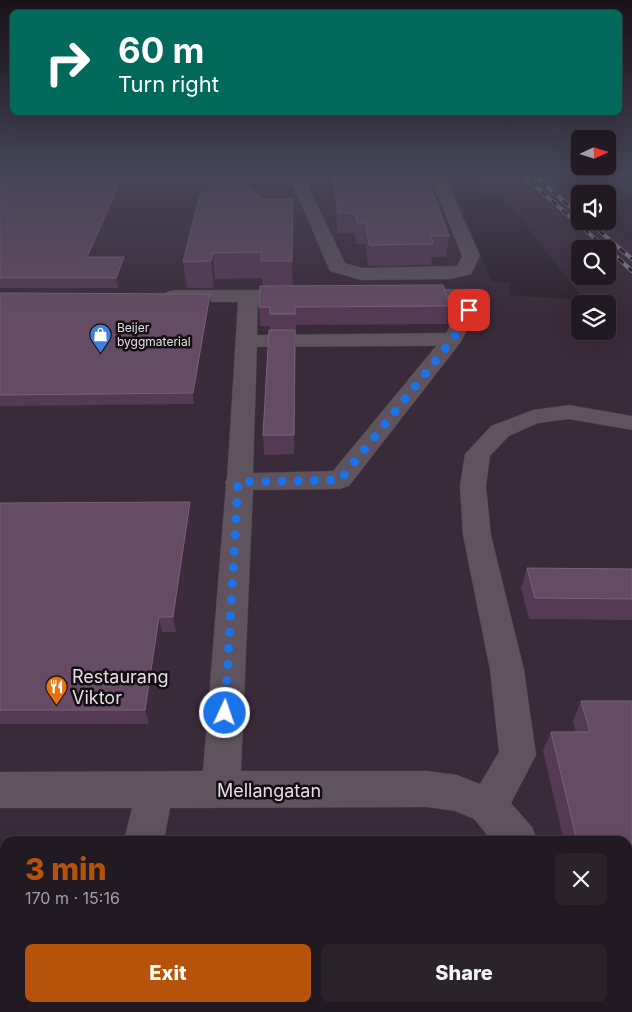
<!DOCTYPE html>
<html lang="en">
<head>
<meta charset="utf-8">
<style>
  :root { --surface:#221a22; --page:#2a232a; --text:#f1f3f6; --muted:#a2a1a5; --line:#3f3840; --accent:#b45309 }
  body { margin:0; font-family:Inter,sans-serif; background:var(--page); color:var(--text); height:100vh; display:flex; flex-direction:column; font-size:19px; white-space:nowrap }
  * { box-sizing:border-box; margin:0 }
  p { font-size:16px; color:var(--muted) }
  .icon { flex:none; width:28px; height:28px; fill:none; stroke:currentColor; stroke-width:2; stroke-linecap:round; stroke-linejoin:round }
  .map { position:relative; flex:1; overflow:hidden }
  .details { position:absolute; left:0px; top:836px; width:632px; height:176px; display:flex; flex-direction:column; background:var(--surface); border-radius:15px 15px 0 0; box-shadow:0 5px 20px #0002,0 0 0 1px var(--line) }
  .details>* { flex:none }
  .banner { position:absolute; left:10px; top:10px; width:612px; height:105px; border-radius:8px; box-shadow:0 5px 20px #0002,0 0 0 1px var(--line); background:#00695c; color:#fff; overflow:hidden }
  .needle { width:32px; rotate:86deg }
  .controls { position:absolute; left:571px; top:130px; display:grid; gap:10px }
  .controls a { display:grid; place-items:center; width:45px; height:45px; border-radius:8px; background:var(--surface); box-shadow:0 5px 20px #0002,0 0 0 1px var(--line); font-size:25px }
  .pin { position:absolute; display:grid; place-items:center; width:42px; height:42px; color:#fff; margin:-21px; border-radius:10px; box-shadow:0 2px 8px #0006 }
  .me { position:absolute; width:55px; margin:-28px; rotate:3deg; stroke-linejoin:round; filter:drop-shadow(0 0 4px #0008) }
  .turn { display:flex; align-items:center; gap:18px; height:105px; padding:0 25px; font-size:22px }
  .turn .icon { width:65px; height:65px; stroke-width:2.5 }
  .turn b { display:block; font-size:35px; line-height:42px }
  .round { display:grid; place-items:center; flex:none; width:52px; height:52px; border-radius:8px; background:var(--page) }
  .headline { display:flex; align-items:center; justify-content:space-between; height:85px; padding:0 25px }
  h1 { font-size:30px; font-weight:800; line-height:38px; color:var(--accent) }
  .primary-button { display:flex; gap:10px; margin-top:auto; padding:10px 25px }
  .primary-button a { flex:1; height:58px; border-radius:8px; background:var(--accent); color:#fff; font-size:20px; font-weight:800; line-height:58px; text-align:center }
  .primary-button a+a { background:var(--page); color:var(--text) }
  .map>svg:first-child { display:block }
  .built { fill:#3a2b3a; fill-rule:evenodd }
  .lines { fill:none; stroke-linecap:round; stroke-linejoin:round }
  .minor-casing { stroke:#473e47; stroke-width:1 }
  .minor { fill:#5f535e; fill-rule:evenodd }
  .rail-casing { stroke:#8f868f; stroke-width:4 }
  .rail { stroke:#130e12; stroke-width:2.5; stroke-dasharray:7; stroke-linecap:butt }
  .wall { fill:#563955 }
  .shaded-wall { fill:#3f293e }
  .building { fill:#654b64; stroke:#796278 }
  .route { stroke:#1a73e8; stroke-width:9; stroke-dasharray:0 16.2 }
  .labels { text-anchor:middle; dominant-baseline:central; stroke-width:5; stroke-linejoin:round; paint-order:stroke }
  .far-poi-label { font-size:12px; fill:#e5dee5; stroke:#130e12; text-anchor:start }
  .near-poi-label { font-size:18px; fill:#e5dee5; stroke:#130e12; text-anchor:start }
  .near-street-label { font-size:18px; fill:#e5dee5; stroke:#130e12 }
</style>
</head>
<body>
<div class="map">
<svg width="632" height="1012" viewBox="0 0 632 1012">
  <rect width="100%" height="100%" fill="#2d232d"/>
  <path class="built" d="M0 173H448L491 281 510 283 509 295 584 300 501 194H485L472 173H547L580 200V221H606L632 242V1012H0ZM580 249H608V276H580ZM580 304H608V331H580ZM5 841H628V1008H5Z"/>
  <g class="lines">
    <defs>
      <g id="minor">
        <path d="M288 173H302L345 263 362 268 457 266 462 256 429 173H443L480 256 471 274 450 279 361 280 330 271Z"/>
        <path d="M410 289H477L484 291 487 295 460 343 349 486 340 489 253 490 241 771H427L457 775 480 784 499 752 490 670 463 535 460 486 465 454 491 426 533 410 569 405 632 416V430L569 419 538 423 509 436 490 456 486 486 491 535 524 670 536 755 511 803 532 827 538 841H492L474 819 455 811 427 807 170 808 164 841H124L132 808H0V772L203 771 226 484 225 482 227 479 238 302H174L167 300 164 296 167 292 174 290H297L304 292 307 296 304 300 258 302 257 335 446 333 464 301H410L403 299 400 295 403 291ZM436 346 333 471 253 473 257 347Z"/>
        <path d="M66 1008H112L111 1012H65Z"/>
        <path d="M535 1008H581L582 1012H536Z"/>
      </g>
    </defs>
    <use href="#minor" class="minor-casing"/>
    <use href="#minor" class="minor"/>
    <defs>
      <g id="rail">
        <path d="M520 173 607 249"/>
        <path d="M531 173 580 215"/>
        <path d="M588 221 632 259"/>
        <path d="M608 249 632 271"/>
      </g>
    </defs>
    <use href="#rail" class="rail-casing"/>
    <use href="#rail" class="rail"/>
  </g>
  <g class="wall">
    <path d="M36 173H129L93 257H124L126 267 118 288H0V174Z"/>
    <path d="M232 173H247L248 188 293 223V286L449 306 447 324 296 325 294 454 264 455 263 435 270 330V326H260L259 307 263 286 262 278 215 279 214 288H187L183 262Z"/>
    <path d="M332 173H426L449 236 446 257H432L431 265 368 266 365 244H356L355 233 338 234Z"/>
    <path d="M0 293 211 304 194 404 0 406Z"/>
    <path d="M0 503 193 517 176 632H162L149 724H0Z"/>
    <path d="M527 568 632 569V620L529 619 521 588Z"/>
    <path d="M581 701H632V919H628V841H564L543 751 551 732H576L573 721Z"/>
    <path d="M507 1009 505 1012H167Z"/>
  </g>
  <g class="shaded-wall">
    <path d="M124 173H129L89 267 87 257Z"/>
    <path d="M244 173H247L248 186 243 208 242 184Z"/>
    <path d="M293 199V288L292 261Z"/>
    <path d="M213 253 215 279 214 288 211 261Z"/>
    <path d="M124 257 126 267 118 288 116 278Z"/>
    <path d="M210 294 211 304 194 404 193 393Z"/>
    <path d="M295 330V349L294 454V435Z"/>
    <path d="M190 502 193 517 176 632 173 617Z"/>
    <path d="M159 617 162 632 149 724 145 710Z"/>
    <path d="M9 1008H28L26 1012H7Z"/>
  </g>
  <g class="building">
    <path d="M1 173H124L87 257H124L116 278H0V174Z"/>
    <path d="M232 173H244L242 184 264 199H293L292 261H261L262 252 213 253 211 261 183 262 200 194Z"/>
    <path d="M334 173H426L449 236H431L433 244 369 245 366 223H357L355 213H338Z"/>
    <path d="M443 285 449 306 295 307V314H270V307H259L260 286Z"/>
    <path d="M0 293 210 294 193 393 0 395Z"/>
    <path d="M269 330H295L294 435H263Z"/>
    <path d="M190 502 173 617H159L145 710H0V503Z"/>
    <path d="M527 568 632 569V599L535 598Z"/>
    <path d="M581 701H632V903H628V841H577L551 732H590Z"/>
    <path d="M0 877H5V1008H9L7 1012H0Z"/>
    <path d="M167 1008H507V1009L290 1012H167Z"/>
  </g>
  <linearGradient id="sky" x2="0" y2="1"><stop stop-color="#191319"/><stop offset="0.55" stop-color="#464557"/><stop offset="1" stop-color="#464557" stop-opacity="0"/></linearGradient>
  <rect width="632" height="315" fill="url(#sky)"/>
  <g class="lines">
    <path class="route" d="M225 713 238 482 340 480 453 339 469 310"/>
  </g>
  <defs>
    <symbol id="shop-pin" viewBox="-11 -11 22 30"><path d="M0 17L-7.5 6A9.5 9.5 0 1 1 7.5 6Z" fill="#3f7fe0" stroke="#130e12"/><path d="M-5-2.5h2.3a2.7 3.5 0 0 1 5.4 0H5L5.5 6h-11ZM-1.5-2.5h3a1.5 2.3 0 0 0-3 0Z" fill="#fff"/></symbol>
    <symbol id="restaurant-pin" viewBox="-11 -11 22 30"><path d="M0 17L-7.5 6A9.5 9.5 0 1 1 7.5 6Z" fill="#e8710a" stroke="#130e12"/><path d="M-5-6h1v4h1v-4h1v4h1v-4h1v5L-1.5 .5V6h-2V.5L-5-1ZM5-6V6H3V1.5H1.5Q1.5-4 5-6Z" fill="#fff"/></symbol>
  </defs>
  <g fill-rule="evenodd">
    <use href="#shop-pin" x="88" y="322" width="25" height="34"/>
    <use href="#restaurant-pin" x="44" y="674" width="25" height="34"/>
  </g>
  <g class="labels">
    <g class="far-poi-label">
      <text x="117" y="327">Beijer<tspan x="117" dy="14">byggmaterial</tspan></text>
    </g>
    <g class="near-poi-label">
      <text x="72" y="676">Restaurang<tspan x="72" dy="21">Viktor</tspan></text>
    </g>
    <g class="near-street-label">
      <text x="269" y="790">Mellangatan</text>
    </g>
  </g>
</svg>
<div class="controls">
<a><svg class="needle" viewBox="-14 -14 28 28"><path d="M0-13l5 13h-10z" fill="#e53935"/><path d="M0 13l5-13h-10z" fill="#a2a1a5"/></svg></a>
<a><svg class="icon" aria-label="sound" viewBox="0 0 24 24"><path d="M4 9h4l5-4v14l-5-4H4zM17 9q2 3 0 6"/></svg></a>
<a><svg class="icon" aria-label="search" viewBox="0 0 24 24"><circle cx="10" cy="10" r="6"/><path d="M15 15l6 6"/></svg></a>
<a><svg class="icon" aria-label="layers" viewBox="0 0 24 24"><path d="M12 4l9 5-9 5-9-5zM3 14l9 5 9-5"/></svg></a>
</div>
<div class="pin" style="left:469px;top:310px;background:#d93025"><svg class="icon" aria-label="arrive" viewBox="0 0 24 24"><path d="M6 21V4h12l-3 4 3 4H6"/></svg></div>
<svg class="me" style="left:225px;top:713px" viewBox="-20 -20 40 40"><circle r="17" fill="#1a73e8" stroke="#fff" stroke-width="3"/><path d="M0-11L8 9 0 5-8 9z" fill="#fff"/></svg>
<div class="banner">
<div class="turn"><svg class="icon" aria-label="right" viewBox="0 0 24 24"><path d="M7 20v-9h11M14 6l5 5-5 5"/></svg><div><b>60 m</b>Turn right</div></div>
</div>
<section class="details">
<div class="headline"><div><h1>3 min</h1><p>170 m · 15:16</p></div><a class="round"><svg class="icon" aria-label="close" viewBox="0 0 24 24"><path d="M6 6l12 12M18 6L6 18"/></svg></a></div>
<div class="primary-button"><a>Exit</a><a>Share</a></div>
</section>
</div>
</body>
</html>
